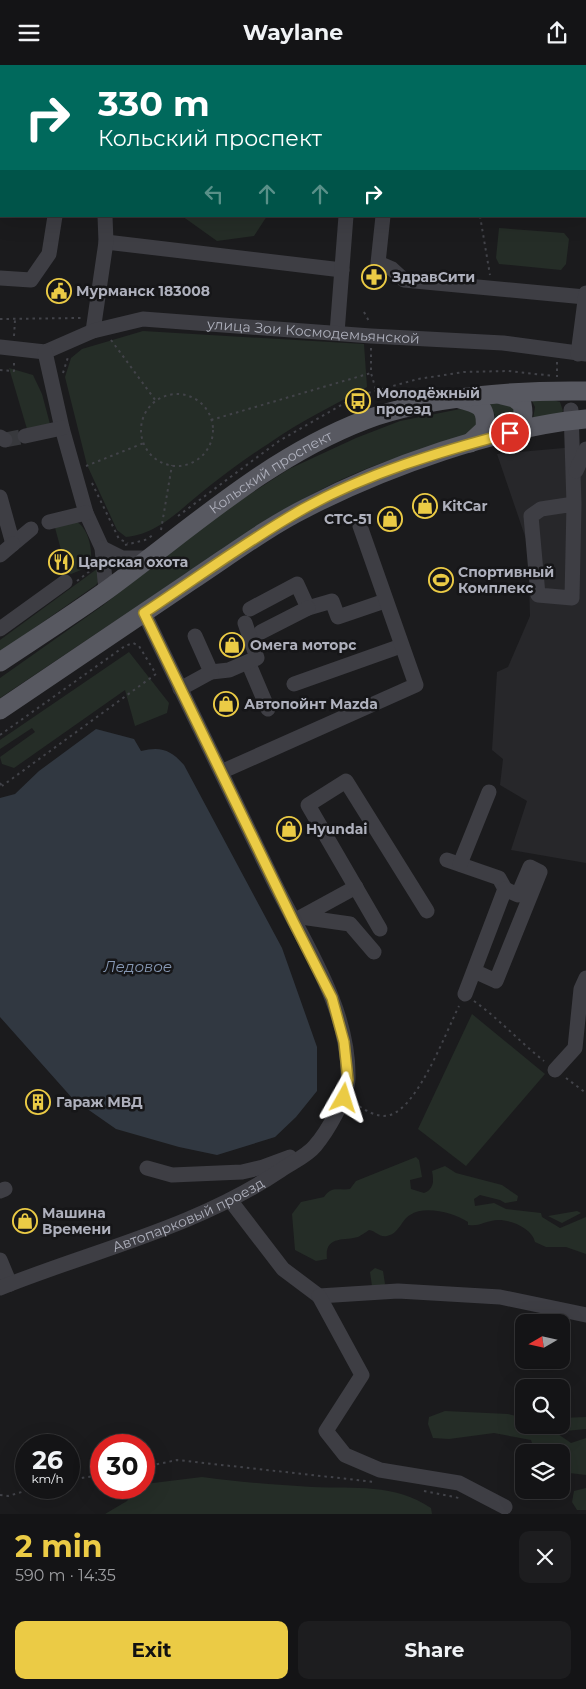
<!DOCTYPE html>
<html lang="en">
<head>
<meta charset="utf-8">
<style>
  :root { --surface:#141416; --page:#1d1d1f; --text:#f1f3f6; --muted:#9d9ea1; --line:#333335; --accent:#ebcb45 }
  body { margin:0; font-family:Montserrat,sans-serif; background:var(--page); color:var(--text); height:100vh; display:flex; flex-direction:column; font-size:19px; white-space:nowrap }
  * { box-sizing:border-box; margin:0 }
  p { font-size:16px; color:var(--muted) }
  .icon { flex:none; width:28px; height:28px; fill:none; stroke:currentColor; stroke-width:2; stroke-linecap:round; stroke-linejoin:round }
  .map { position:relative; height:1449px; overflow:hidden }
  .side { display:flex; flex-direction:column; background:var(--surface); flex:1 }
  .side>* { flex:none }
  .guide { position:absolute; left:0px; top:0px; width:586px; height:152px; box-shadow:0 5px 20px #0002,0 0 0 1px var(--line); background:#00695c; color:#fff; overflow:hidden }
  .needle { width:32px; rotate:261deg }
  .tools { position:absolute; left:515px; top:1249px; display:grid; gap:10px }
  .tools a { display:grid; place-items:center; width:55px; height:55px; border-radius:10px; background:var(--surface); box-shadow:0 5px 20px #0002,0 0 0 1px var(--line); font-size:25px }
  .speed { position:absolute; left:15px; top:1369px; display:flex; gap:10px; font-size:25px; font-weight:700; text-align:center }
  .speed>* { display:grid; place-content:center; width:65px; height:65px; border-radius:50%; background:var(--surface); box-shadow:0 5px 20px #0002,0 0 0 1px var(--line); line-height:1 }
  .speed small { font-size:12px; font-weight:400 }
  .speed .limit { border:8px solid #d22; background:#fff; color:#111 }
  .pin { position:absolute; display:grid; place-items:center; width:42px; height:42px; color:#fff; margin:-21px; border:2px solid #fff; border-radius:50%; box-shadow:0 1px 5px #0007 }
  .me { position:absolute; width:55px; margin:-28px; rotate:6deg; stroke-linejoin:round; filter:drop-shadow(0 0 4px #0008) }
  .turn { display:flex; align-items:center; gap:18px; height:105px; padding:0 15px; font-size:22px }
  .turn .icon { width:65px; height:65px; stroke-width:2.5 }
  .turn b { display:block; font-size:35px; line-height:42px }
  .lanes { display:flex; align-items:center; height:48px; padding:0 15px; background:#0003; justify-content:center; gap:25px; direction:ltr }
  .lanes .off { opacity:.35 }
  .round { display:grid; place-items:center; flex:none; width:52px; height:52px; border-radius:10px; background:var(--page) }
  .head { display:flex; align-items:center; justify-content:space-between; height:85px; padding:0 15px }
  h1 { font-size:30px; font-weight:700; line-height:38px; color:var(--accent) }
  .primary-button { display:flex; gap:10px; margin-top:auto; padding:10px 15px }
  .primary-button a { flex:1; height:58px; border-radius:10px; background:var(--accent); color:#111; font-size:20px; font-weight:700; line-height:58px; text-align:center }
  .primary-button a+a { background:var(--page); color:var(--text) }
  header { display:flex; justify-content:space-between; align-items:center; height:65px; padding:0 15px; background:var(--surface); font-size:22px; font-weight:700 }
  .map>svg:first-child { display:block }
  .built { fill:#27272a }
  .green { fill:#252d27 }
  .water { fill:#313841 }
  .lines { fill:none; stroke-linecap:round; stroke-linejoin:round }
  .minor-tunnel { stroke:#38393d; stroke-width:15; stroke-dasharray:15 8; stroke-linecap:butt }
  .path { stroke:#424349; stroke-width:2; stroke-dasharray:2.5 4; stroke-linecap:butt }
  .minor { stroke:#3e3e44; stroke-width:15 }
  .major { stroke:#585961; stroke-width:19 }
  .route-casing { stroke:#99842d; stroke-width:12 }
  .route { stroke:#ebcb45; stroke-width:9 }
  .labels { text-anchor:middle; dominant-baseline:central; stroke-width:5; stroke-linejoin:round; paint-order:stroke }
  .poi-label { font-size:14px; font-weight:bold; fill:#aeb0bc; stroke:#161618; text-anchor:start }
  .street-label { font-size:14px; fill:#aeb0bc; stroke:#161618 }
  .water-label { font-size:15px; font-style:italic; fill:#8799b5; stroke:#161618 }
</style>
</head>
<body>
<header><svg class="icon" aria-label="menu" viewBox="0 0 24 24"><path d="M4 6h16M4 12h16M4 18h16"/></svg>Waylane<svg class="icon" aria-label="share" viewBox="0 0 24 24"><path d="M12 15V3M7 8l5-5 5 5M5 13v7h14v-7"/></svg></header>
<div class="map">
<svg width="586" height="1449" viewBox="0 0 586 1449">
  <rect width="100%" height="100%" fill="#1b1b1d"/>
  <path class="built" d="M586 381V798L511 785 527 736 500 720 503 694 492 685 497 607 508 602 530 551 528 480 497 389Z"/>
  <g class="green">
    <path d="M182 151H267L254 171 217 176Z"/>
    <path d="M499 163 564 168 569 174 566 199 561 205 499 199 496 193Z"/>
    <path d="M143 266 364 279 367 322C334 340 299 357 268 379 249 391 230 405 212 419 185 439 161 469 126 472L117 465 87 400 65 312 71 293 82 284Z"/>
    <path d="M9 303 33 310 42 329 50 359 27 364Z"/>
    <path d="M553 335 560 337 563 346 560 350 533 354 535 342 532 336Z"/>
    <path d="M484 336 513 337 517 355 490 366 494 358 495 350Z"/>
    <path d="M460 344 470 345 476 351V365C445 380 411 387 379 399 340 413 305 433 269 453L0 633V613L102 541 227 444 289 404 356 373 400 356Z"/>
    <path d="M75 456C87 461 92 481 91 494L86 503 71 509 67 507 54 459Z"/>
    <path d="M101 501 100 514 96 520 0 587V575Z"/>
    <path d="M129 587 169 638 167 648 135 661 125 625 14 703 2 699 0 692 35 667 32 663 0 684V675Z"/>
    <path d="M472 949 545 1009 466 1101 418 1064Z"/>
    <path d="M416 1092 419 1095 422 1112 410 1115 411 1124 424 1128C434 1124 434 1116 432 1106L445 1101 456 1108 502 1120 518 1131 517 1136 505 1138 500 1135 480 1130 474 1134 475 1141 494 1138 506 1144 541 1148 542 1152 560 1163 586 1152V1189L566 1182H546L535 1177C532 1162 506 1152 491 1156 480 1158 482 1161 468 1160V1157C454 1148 425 1140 410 1150 401 1155 400 1168 387 1171 380 1173 376 1166 369 1165 366 1167 362 1170 358 1172 345 1176 324 1170 327 1194L316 1196 295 1185 292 1149 301 1137 324 1132C332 1120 338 1126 350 1124L356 1116Z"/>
    <path d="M577 1146 581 1148 562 1158 548 1151Z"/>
    <path d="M375 1203 383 1206 385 1219 382 1222 372 1221 370 1207Z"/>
    <path d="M445 1346 508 1349 524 1353V1360H561V1353L586 1352V1364L555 1367 571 1378 586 1373V1410L561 1407V1388L539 1387V1378H532L531 1375 494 1368 449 1374 433 1373 428 1359 429 1352Z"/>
    <path d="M202 1412C238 1417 276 1420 312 1422 355 1424 394 1418 431 1443L432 1449H105L127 1436 136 1425 144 1422 145 1419Z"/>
    <path d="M586 1423V1445H577L572 1437 574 1426Z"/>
  </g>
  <path class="water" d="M96 664 134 674 141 686C161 681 171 685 184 700L282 883 317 982V1026L296 1052 275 1072 217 1090 179 1082 116 1064 73 1034 0 952V733L15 729 39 706Z"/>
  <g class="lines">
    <path class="minor-tunnel" d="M5 375 25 371"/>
    <g class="path">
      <path d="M480 151 490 210"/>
      <path d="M364 247 370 258"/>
      <path d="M0 254 81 253"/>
      <path d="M14 271 15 255"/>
      <path d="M111 275 156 336"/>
      <path d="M371 283V308L376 325"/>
      <path d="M557 297V312"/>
      <path d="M0 305 14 306V295"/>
      <path d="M63 308 68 292"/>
      <circle cx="177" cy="365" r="36"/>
      <path d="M211 355 371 308"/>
      <path d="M86 401 144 378"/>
      <path d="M92 418 119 474 128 478"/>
      <path d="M178 451 279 376 357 331 418 314 464 307 508 306 554 311"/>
      <path d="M161 465 172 400"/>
      <path d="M125 480 145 475 155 469"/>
      <path d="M77 516 91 505"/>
      <path d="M0 670 125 581 133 578 139 581 156 609 2 721"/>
      <path d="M0 718 2 721 0 723"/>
      <path d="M474 936C499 954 520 977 544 996"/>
      <path d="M566 1013 586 1028"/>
      <path d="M354 1038C364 1044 377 1054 390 1050 418 1042 446 967 459 941"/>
      <path d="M144 1402 177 1395 375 1417"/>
      <path d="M69 1415 101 1410"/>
      <path d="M424 1426 459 1433"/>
      <path d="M0 1430 8 1431 39 1422"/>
    </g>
    <g class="minor">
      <path d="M13 0 14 1"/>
      <path d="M30 0 36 1"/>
      <path d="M277 0 278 1"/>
      <path d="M87 1 88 0"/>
      <path d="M128 1 131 0"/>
      <path d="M0 102H1"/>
      <path d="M383 151 378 198 392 204 404 215 585 232"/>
      <path d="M106 177 342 205"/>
      <path d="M0 213 31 215 49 189 55 151"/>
      <path d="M93 266 106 177 105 151"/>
      <path d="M337 268 346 151"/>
      <path id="s1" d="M0 282 45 287 93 266 143 254 371 271 503 278 586 289"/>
      <path d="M45 287 62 363 86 448 102 483 106 526"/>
      <path d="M578 289 586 228"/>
      <path d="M571 345 574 439 541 444 531 451 538 530 572 533 574 439"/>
      <path d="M25 371 62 363"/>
      <path d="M0 372 5 375"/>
      <path d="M576 406 586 384"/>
      <path d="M0 432 13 479 31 464"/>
      <path d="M49 457 86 448"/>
      <path d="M102 483 122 493H149"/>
      <path d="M0 490 13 479"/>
      <path d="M250 544 297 519 308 543 332 536 338 552 385 536"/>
      <path d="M0 564 65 517"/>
      <path d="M261 567 308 543"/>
      <path d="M248 597 268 644"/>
      <path d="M211 607 229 605 257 593 245 558"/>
      <path d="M294 619 401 581"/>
      <path d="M180 624 211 607 195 571"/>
      <path d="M221 707 416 620 360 461"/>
      <path d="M447 795 499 813 505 824"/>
      <path d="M460 799 489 727"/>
      <path d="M356 822 301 852 350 859 374 887"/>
      <path d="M380 864 308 740 346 716 427 846"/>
      <path d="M465 929 505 824 518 830 530 802 540 807 496 916 474 906"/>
      <path d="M555 1005 575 983 581 924 586 913"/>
      <path d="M147 1103 172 1110 242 1107 263 1102 290 1092"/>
      <path d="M0 1126 5 1124"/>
      <path d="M230 1135 283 1204 319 1231 398 1226 500 1232 586 1250"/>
      <path d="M0 1195 10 1219"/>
      <path id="s2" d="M0 1223C94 1185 195 1163 281 1105 291 1098 307 1091 315 1081 327 1067 347 1033 348 1014 350 943 303 877 273 815 230 726 187 637 144 548"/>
      <path d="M319 1231 362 1310 326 1366 345 1390 380 1405 459 1418 505 1442"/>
    </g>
    <g class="major">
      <path d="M502 330 514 333 522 339C525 354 522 359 510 368"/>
      <path d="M460 334C480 339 487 342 485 364L470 378"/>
      <path id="s3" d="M0 597C36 573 72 550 107 525 190 464 268 392 365 355 430 331 518 325 586 326"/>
      <path d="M0 645C64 602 128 559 191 516 229 491 266 463 306 443 385 402 498 362 586 354"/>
    </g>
  </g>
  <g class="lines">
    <defs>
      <path id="route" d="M344 1033 348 1015 344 977 332 933 293 856 144 548C197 513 248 475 303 444 365 409 441 386 510 368"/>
    </defs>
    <use href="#route" class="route-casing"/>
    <use href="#route" class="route"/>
  </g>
  <defs>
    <symbol id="pharmacy-ring" viewBox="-11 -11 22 22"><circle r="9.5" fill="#161618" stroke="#ebcb45" stroke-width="1.5"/><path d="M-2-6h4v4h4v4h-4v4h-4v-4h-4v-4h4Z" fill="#ebcb45"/></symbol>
    <symbol id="civic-ring" viewBox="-11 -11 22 22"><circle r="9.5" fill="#161618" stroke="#ebcb45" stroke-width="1.5"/><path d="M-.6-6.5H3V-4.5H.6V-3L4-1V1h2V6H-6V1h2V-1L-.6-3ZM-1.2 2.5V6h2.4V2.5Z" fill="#ebcb45"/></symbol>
    <symbol id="bus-ring" viewBox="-11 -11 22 22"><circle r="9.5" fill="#161618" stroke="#ebcb45" stroke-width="1.5"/><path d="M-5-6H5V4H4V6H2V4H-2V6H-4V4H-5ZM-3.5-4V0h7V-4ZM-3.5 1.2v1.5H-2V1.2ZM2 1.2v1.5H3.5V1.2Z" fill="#ebcb45"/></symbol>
    <symbol id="shop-ring" viewBox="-11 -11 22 22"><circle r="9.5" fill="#161618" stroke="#ebcb45" stroke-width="1.5"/><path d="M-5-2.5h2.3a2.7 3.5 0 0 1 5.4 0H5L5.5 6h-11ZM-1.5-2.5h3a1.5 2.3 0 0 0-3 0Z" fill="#ebcb45"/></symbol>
    <symbol id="restaurant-ring" viewBox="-11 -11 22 22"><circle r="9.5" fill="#161618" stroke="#ebcb45" stroke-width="1.5"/><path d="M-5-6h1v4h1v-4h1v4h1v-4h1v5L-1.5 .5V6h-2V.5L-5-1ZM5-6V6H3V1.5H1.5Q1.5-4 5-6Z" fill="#ebcb45"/></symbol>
    <symbol id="stadium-ring" viewBox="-11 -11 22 22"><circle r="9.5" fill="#161618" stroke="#ebcb45" stroke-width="1.5"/><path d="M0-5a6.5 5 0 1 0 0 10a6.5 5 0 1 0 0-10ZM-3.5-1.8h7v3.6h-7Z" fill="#ebcb45"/></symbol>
    <symbol id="building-ring" viewBox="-11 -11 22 22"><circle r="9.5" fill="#161618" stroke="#ebcb45" stroke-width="1.5"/><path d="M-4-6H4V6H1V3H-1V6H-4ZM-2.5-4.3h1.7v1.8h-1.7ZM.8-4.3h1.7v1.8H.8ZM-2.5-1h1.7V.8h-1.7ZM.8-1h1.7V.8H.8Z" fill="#ebcb45"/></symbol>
  </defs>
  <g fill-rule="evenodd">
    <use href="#pharmacy-ring" x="360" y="198" width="28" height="28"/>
    <use href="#civic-ring" x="45" y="212" width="28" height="28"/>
    <use href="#bus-ring" x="344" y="322" width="28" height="28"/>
    <use href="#shop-ring" x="411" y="427" width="28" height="28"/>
    <use href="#shop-ring" x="376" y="440" width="28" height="28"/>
    <use href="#restaurant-ring" x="47" y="483" width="28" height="28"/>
    <use href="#stadium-ring" x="427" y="501" width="28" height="28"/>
    <use href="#shop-ring" x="218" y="566" width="28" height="28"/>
    <use href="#shop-ring" x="212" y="625" width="28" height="28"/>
    <use href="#shop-ring" x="275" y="750" width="28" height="28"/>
    <use href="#building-ring" x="24" y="1023" width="28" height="28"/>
    <use href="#shop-ring" x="11" y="1142" width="28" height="28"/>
  </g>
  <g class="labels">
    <g class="poi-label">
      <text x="392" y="212">ЗдравСити</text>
      <text x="76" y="226">Мурманск 183008</text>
      <text x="376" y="328">Молодёжный<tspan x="376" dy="16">проезд</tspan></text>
      <text x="442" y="441">KitCar</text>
      <text x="372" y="454" text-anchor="end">СТС-51</text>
      <text x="78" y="497">Царская охота</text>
      <text x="458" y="507">Спортивный<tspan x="458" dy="16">Комплекс</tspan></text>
      <text x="250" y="580">Омега моторс</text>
      <text x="244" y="639">Автопойнт Mazda</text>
      <text x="306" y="764">Hyundai</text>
      <text x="56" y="1037">Гараж МВД</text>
      <text x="42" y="1148">Машина<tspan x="42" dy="16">Времени</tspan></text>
    </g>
    <g class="street-label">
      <text stroke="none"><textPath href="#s1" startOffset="320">улица Зои Космодемьянской</textPath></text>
      <text stroke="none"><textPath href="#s3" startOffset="331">Кольский проспект</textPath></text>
      <text stroke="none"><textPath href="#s2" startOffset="202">Автопарковый проезд</textPath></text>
    </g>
    <g class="water-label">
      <text x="138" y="901">Ледовое</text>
    </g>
  </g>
</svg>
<div class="tools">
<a><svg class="needle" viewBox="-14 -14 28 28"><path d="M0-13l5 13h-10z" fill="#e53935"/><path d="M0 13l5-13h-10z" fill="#9d9ea1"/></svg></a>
<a><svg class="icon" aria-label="search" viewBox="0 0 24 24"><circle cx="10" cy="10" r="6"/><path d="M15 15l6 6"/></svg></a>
<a><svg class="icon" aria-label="layers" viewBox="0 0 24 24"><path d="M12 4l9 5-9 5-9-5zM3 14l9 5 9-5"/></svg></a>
</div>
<div class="speed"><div>26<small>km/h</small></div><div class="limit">30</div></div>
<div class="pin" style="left:510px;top:368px;background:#d93025"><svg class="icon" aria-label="arrive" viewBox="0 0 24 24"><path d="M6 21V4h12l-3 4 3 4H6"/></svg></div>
<svg class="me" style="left:344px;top:1033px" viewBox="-20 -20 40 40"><path d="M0-17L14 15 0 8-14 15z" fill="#ebcb45" stroke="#fff" stroke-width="4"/></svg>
<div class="guide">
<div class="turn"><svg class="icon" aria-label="right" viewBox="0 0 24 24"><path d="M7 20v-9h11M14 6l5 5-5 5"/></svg><div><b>330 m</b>Кольский проспект</div></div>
<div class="lanes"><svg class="icon off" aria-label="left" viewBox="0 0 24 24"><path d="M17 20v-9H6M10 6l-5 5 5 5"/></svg><svg class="icon off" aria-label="ahead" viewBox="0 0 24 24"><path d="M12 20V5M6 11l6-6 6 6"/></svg><svg class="icon off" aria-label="ahead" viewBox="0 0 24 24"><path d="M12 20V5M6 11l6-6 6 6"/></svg><svg class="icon" aria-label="right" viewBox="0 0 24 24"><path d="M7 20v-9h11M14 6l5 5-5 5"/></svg></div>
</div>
</div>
<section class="side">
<div class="head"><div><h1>2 min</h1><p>590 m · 14:35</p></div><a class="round"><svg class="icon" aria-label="close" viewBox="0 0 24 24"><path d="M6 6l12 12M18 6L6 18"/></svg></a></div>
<div class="primary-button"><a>Exit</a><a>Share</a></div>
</section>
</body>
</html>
